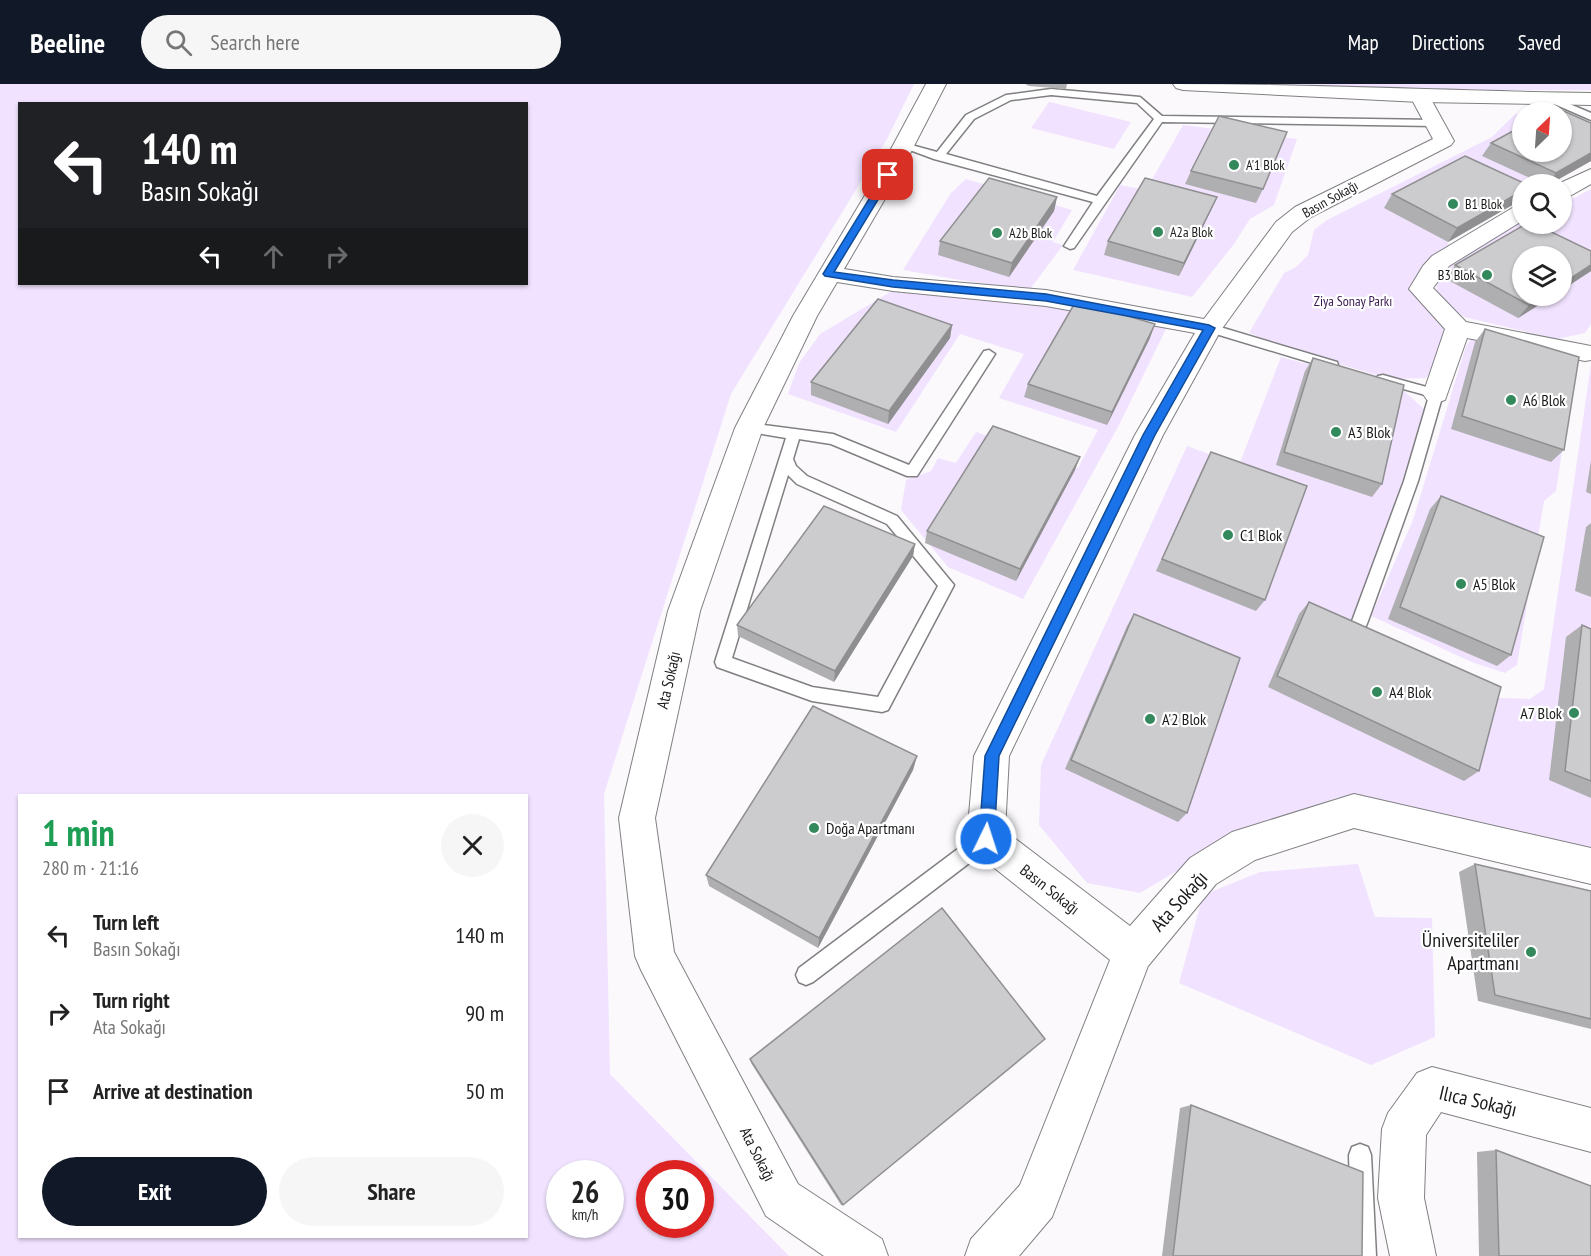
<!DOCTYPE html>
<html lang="en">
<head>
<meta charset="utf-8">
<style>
  :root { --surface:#fff; --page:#f6f6f6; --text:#222; --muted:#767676; --accent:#111827 }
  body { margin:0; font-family:"PT Sans Narrow",sans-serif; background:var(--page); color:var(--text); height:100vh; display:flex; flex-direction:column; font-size:22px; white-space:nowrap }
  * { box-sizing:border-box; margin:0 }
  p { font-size:20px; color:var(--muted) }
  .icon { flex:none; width:33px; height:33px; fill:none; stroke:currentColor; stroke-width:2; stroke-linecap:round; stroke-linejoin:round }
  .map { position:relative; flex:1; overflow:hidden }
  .details { position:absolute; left:18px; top:710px; width:510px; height:444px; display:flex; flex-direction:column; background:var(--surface); border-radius:0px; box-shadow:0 2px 4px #0004 }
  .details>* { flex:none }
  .guide { position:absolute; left:18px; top:18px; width:510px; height:183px; border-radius:0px; box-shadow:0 2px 4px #0004; background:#202124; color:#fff; overflow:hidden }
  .needle { width:39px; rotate:25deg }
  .fabs { position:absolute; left:1512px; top:18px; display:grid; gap:12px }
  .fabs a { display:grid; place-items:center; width:60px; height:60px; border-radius:50%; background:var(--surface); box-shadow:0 2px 4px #0004; font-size:30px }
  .speed { position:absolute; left:546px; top:1076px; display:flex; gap:12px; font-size:30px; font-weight:700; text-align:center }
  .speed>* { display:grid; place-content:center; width:78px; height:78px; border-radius:50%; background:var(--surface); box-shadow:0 2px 4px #0004; line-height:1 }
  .speed small { font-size:15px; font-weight:400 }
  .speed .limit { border:9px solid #d22; background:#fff; color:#111 }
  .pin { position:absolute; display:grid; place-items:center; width:51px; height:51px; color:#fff; margin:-26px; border-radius:12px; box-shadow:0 3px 9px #0006 }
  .me { position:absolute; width:66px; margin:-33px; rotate:4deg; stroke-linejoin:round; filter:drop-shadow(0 0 4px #0008) }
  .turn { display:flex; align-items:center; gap:21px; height:126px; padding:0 24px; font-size:27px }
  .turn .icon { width:78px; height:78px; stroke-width:2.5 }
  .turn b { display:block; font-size:42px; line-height:51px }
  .lanes { display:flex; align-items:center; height:57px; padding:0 24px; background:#0003; justify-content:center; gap:30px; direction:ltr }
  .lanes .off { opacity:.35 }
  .round { display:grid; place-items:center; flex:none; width:63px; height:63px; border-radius:32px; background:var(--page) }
  .headline { display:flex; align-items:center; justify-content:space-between; height:102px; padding:0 24px }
  h1 { font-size:36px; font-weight:600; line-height:45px; color:#1e9e55 }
  .action { display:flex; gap:12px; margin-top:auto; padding:12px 24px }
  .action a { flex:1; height:69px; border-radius:36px; background:var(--accent); color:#fff; font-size:24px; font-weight:600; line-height:69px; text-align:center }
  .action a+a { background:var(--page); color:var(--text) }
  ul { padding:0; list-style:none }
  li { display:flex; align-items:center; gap:18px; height:78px; padding:0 24px }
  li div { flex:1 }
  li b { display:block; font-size:22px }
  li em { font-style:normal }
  header { display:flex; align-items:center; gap:36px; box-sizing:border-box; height:84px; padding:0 30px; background:var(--accent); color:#fff }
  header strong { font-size:28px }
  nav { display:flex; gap:33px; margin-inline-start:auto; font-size:21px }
  .search { width:420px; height:54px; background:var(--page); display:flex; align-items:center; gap:15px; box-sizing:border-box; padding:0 21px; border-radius:33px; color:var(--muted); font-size:22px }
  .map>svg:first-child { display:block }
  .green { fill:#f1e3ff; fill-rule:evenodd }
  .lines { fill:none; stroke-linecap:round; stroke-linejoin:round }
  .service-casing { stroke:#807f82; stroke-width:3 }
  .minor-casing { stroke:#807f82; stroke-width:2 }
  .tertiary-casing { stroke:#807f82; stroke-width:2 }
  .service { fill:#fff; fill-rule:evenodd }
  .minor { fill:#fff; fill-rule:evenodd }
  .tertiary { fill:#fff; fill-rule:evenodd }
  .wall { fill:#afafb1 }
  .shaded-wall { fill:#8f8e90 }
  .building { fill:#cccbce; stroke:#8f8e90; stroke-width:1.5 }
  .route { fill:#1a73e8; stroke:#114b97; stroke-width:1.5 }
  .poi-dot { fill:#33885c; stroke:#fff; stroke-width:2 }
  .labels { text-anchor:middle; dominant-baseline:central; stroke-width:4.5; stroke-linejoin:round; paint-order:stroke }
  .far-poi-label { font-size:14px; fill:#1b1a1b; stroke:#fff; text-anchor:start }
  .far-street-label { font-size:14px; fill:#1b1a1b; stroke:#fff }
  .far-park-label { font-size:14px; fill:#391852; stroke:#fff }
  .poi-label { font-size:16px; fill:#1b1a1b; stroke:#fff; text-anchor:start }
  .street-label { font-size:16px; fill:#1b1a1b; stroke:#fff }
  .near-street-label { font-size:20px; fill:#1b1a1b; stroke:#fff }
  .near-poi-label { font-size:20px; fill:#1b1a1b; stroke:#fff; text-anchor:end }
</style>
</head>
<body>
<header>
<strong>Beeline</strong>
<div class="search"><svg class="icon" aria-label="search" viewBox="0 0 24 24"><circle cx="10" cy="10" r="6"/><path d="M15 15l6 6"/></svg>Search here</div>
<nav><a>Map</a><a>Directions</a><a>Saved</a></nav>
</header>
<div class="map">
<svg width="1591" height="1172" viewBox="0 0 1591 1172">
  <rect width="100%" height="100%" fill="#fbf9fc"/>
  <g class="green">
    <path d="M0 0H914L887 55 731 310 604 710 610 990 789 1172H0ZM20 20H526V200H20ZM20 711H526V1152H20ZM560 1089H610V1140H560ZM650 1089H700V1140H650Z"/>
    <path d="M1277 0H1591V6H1414Z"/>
    <path d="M1049 18H1050L1131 38 1114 65 1031 44Z"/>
    <path d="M1515 30H1522V51L1483 72 1543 100H1522V117L1457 85 1385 124 1448 158 1450 165 1426 176 1417 204 1446 246 1442 273 1426 294 1389 295 1281 262 1249 249 1284 189 1296 183 1308 171 1314 146 1327 136 1492 53Z"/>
    <path d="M1183 41 1297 55 1274 121 1250 135 1234 160 1192 213 1073 186 1120 101 1146 106Z"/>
    <path d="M966 95 1072 126 1053 158 1063 161 1028 208 903 186 951 109Z"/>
    <path d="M1591 105V240L1585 249 1557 255 1464 233 1436 210 1438 190 1522 136V140H1562V113L1574 114ZM1522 172H1562V212H1522Z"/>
    <path d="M892 207 1036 221 1167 243 1119 341 1023 515 948 483 901 426 906 396 931 387 938 374 956 379 976 348 1078 384 1098 346 999 314 1024 270 960 250 896 348 788 310 799 279 820 250Z"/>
    <path d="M1472 254 1574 289 1556 407 1544 417 1517 581 1505 589 1474 579 1371 532 1413 436 1466 262Z"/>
    <path d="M1281 273 1402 305 1424 325 1421 345 1351 547 1500 614 1530 615 1544 605 1591 280V770L1338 713 1222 760 1140 809 1087 799 1039 741 1041 681 1187 362 1239 381Z"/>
    <path d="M1358 780 1375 833 1432 834 1435 953 1371 981 1179 899 1203 811 1260 788Z"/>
  </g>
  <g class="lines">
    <defs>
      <g id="service">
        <path d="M1051 5 1140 13 1162 32 1435 36 1440 39 1435 42 1162 38 1074 164 1070 165 1064 162 1093 118 934 75 899 62 904 59 937 68 966 31 1006 11ZM1051 11 1137 19 1154 35 1097 112 946 70 974 35 1011 16Z"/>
        <path d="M1548 11 1591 29V36L1545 16 1543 14Z"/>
        <path d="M1210 240 1337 278 1338 281 1332 285 1206 247 1204 244 1206 241Z"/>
        <path d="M989 266 995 270 917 392H907L831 360 799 355 793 375 796 382 807 392 897 432 954 501 888 626 882 628 812 617 717 583 715 578 786 354 744 347 742 344 744 341 749 339 833 350 909 381 984 267ZM788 391 797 400 887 440 938 502 878 613 812 603 732 574Z"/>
        <path d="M1383 291 1441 307 1443 310 1418 397 1368 537 1366 542 1360 544 1354 542 1352 537 1404 397 1429 312 1378 298 1376 295 1378 292Z"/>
        <path d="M986 746 993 749 995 755 993 761 813 898 806 901 799 898 796 891 799 884 979 749Z"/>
        <path d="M1360 1060 1368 1063 1371 1071 1376 1172H1352L1349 1071 1352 1063Z"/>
      </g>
      <g id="minor">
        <path d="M926 0H946L899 91 844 185 893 193 1046 206 1204 235 1276 138 1295 123 1433 55 1410 12 1413 8H1427L1454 57 1451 61 1311 133 1292 148 1221 246 1163 351 1009 672 1005 747 1130 842 1190 774 1232 748 1354 710 1591 764V800L1354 744 1255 776 1216 800 1148 882 1052 1133 1019 1172H965L971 1155 1020 1101 1110 876 973 767 967 755 974 672 1135 351 1195 249 1046 222 893 207 837 198 817 232 763 344 700 527 655 734 674 868 798 1100 882 1155 888 1172H824L766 1132 641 886 635 872 619 734 668 527 735 344 793 232 877 91Z"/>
        <path d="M1591 85V100L1570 112 1562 113V100H1558Z"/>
        <path d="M1522 121V137L1449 182 1433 204 1466 238 1591 262V276L1585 277 1467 254 1445 316 1436 319 1427 316 1423 310 1445 245 1409 205 1423 182 1432 172 1514 123Z"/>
        <path d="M1432 983 1591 1024V1068L1441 1028 1426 1051 1424 1114 1436 1172H1390L1378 1114 1382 1045 1388 1029 1417 989Z"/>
      </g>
      <path id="tertiary" d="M1173 0C1313 0 1452 7 1591 9V21L1420 18 1183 6 1176 4Z"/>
    </defs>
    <use href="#service" class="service-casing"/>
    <use href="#minor" class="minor-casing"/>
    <use href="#tertiary" class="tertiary-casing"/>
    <use href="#service" class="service"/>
    <use href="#minor" class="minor"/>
    <use href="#tertiary" class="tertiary"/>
  </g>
  <g class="wall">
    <path d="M1025 0H1067L1066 5 1029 2Z"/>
    <path d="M1491 59 1591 77 1550 100H1543L1482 72Z"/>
    <path d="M1191 87 1263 105 1256 119 1185 100Z"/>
    <path d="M1392 110 1521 116 1448 158 1384 124Z"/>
    <path d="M1057 113 1054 127 1009 193 938 171 940 157Z"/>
    <path d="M1217 113 1211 126 1179 192 1104 171 1108 157Z"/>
    <path d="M1591 167V187L1562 206 1522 212H1553L1518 234 1446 195 1455 181Z"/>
    <path d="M952 241 950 254 888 340 811 311V298Z"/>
    <path d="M1485 245 1564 366 1551 378 1451 345 1475 258Z"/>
    <path d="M1150 254 1107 341 1024 313 1028 300Z"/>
    <path d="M1313 274 1382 400 1372 413 1276 381 1305 287Z"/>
    <path d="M1211 368 1265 516 1256 527 1156 487 1204 381Z"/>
    <path d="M1591 376V410L1586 408Z"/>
    <path d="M1075 386 1016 497 925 459 927 447Z"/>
    <path d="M1441 412 1511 571 1497 582 1388 535 1430 425Z"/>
    <path d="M1591 439V513L1575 507 1586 443Z"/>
    <path d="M915 460 913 472 834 598 738 552 737 541Z"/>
    <path d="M1309 518 1479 687 1464 697 1268 603 1299 530Z"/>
    <path d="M1134 530 1187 729 1178 738 1065 685 1127 542Z"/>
    <path d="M1582 541 1591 545V714L1549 696 1566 553Z"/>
    <path d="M917 672 913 686 818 864 709 802 706 791Z"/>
    <path d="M1475 780 1591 807V945L1478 917 1459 788Z"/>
    <path d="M750 975 843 1121H841L751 979Z"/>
    <path d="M1191 1021 1362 1172H1162L1180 1024Z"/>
    <path d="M1496 1066 1591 1172H1479L1477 1068Z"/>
  </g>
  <g class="shaded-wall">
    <path d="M1591 69V77L1550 100H1548L1556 89Z"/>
    <path d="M1522 107V114L1521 116 1448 158 1457 144Z"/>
    <path d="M1057 113 1054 127 1009 193 1012 179Z"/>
    <path d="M1217 113 1211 126 1179 192 1184 179Z"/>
    <path d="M1591 181V187L1562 206V200Z"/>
    <path d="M1544 212H1553L1518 234 1529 221Z"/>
    <path d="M1155 240 1150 254 1107 341 1112 328Z"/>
    <path d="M952 241 950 254 888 340 889 327Z"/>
    <path d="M1080 373 1075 386 1016 497 1020 485Z"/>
    <path d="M915 460 913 472 834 598 835 587Z"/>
    <path d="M917 672 913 686 818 864 819 854Z"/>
  </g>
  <g class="building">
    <path d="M1557 24 1591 39V69L1556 89 1491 59 1522 42V68H1562V28H1548Z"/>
    <path d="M1219 32 1287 48 1263 105 1191 87Z"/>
    <path d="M1465 72 1526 100H1522V107L1457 144 1392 110Z"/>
    <path d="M989 94 1057 113 1012 179 940 157Z"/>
    <path d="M1145 94 1217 113 1184 179 1108 157Z"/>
    <path d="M1526 140H1535L1591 167V181L1562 200V172H1522V212H1544L1529 221 1455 181Z"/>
    <path d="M878 215 952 241 889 327 811 298Z"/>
    <path d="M1076 217 1155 240 1112 328 1028 300Z"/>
    <path d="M1485 245 1579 273 1564 366 1462 332Z"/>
    <path d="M1313 274 1404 301 1382 400 1284 368Z"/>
    <path d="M993 342 1080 373 1020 485 927 447Z"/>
    <path d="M1211 368 1307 402 1265 516 1162 475Z"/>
    <path d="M1441 412 1544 453 1511 571 1400 523Z"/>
    <path d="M824 422 915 460 835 587 737 541Z"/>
    <path d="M1309 518 1501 603 1479 687 1277 592Z"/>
    <path d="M1134 530 1240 574 1187 729 1071 676Z"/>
    <path d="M1582 541 1591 545V697L1565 687Z"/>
    <path d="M813 622 917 672 819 854 706 791Z"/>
    <path d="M1475 780 1591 807V935L1495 911Z"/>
    <path d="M942 824 1045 955 843 1121 750 975Z"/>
    <path d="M1191 1021 1363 1088 1362 1172H1173Z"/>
    <path d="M1496 1066 1591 1102V1172H1499Z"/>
  </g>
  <path class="route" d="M885 89 893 91 834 188 893 196 1046 210 1209 241 1215 244 1155 351 999 672 994 755 992 760 986 762 981 760 979 755 985 672 1143 351 1203 246 1046 217 893 203 825 192 823 190Z"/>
  <g class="poi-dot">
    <circle cx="1234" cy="81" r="6"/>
    <circle cx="1453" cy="120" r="6"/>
    <circle cx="1158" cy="148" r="6"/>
    <circle cx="997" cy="149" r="6"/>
    <circle cx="1487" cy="191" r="6"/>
    <circle cx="1511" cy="316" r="6"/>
    <circle cx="1336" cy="348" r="6"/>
    <circle cx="1228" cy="451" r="6"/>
    <circle cx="1461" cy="500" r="6"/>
    <circle cx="1377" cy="608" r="6"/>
    <circle cx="1574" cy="629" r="6"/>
    <circle cx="1150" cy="635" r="6"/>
    <circle cx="814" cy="744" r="6"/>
    <circle cx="1531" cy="868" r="6"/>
  </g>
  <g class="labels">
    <g class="far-poi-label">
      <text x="1246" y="81">A'1 Blok</text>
      <text x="1465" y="120">B1 Blok</text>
      <text x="1170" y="148">A2a Blok</text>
      <text x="1009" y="149">A2b Blok</text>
      <text x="1475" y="191" text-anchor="end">B3 Blok</text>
    </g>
    <g class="far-street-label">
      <text transform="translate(1330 115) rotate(-29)">Basın Sokağı</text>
    </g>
    <g class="far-park-label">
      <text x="1353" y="217">Ziya Sonay Parkı</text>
    </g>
    <g class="poi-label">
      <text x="1523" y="316">A6 Blok</text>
      <text x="1348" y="348">A3 Blok</text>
      <text x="1240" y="451">C1 Blok</text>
      <text x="1473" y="500">A5 Blok</text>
      <text x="1389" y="608">A4 Blok</text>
      <text x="1562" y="629" text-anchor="end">A7 Blok</text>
      <text x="1162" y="635">A'2 Blok</text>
      <text x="826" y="744">Doğa Apartmanı</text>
    </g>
    <g class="street-label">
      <text transform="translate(668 596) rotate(-77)">Ata Sokağı</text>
      <text transform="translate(1050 805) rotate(38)">Basın Sokağı</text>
      <text transform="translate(758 1070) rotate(63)">Ata Sokağı</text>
    </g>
    <g class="near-street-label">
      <text transform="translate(1179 817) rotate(-48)">Ata Sokağı</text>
      <text transform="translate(1478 1017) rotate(13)">Ilıca Sokağı</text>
    </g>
    <g class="near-poi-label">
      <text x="1519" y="856">Üniversiteliler<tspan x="1519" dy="23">Apartmanı</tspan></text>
    </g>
  </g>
</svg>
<div class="fabs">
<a><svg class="needle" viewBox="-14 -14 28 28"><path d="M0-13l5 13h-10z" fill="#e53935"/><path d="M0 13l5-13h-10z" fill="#767676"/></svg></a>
<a><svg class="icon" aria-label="search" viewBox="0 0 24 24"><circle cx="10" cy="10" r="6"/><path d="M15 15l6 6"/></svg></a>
<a><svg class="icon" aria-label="layers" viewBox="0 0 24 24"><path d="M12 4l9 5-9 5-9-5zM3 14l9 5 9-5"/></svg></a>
</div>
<div class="speed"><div>26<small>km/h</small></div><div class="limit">30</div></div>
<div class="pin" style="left:888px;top:91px;background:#d93025"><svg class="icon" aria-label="arrive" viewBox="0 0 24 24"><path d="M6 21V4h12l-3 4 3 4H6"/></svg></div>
<svg class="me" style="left:986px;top:755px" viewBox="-20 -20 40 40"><circle r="17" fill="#1a73e8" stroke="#fff" stroke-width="3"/><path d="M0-11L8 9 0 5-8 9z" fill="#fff"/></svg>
<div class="guide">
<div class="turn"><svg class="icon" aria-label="left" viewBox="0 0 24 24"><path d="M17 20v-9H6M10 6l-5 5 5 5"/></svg><div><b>140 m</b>Basın Sokağı</div></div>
<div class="lanes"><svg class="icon" aria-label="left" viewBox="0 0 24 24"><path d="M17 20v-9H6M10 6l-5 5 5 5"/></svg><svg class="icon off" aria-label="ahead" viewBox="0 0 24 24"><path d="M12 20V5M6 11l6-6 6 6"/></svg><svg class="icon off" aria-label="right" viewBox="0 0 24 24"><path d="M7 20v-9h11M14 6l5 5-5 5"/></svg></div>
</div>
<section class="details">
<div class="headline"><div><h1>1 min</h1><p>280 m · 21:16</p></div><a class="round"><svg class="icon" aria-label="close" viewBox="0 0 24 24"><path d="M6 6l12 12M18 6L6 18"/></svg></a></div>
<ul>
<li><svg class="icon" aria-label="left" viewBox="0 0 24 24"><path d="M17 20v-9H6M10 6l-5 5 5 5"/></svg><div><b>Turn left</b><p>Basın Sokağı</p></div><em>140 m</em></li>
<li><svg class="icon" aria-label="right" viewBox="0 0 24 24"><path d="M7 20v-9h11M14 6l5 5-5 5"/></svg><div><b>Turn right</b><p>Ata Sokağı</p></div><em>90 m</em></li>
<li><svg class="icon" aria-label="arrive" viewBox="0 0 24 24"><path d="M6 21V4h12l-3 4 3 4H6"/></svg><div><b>Arrive at destination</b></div><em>50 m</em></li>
</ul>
<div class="action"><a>Exit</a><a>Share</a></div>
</section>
</div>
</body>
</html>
